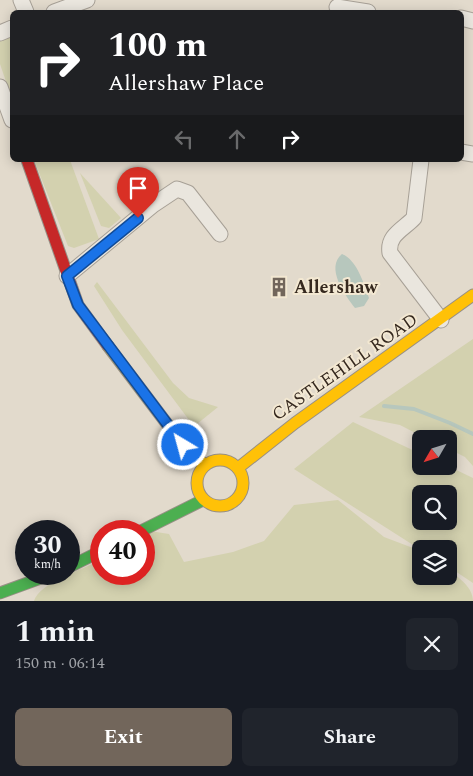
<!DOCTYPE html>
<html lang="en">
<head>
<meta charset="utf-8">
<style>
  :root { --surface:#171b24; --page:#20242c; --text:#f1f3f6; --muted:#9ea1a6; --accent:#72665b }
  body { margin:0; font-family:Spectral,serif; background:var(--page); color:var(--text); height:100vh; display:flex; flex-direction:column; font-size:19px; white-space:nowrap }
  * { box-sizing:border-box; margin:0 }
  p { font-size:16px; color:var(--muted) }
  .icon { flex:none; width:28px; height:28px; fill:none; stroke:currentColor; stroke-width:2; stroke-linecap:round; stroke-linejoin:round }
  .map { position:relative; height:601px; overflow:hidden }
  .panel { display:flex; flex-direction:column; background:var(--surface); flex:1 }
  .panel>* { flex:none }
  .guide { position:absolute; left:10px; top:10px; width:454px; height:152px; border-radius:8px; box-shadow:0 2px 12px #0003; background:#202124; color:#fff; overflow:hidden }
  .needle { width:32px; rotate:231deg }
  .tools { position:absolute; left:412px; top:430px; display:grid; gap:10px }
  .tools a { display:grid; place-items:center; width:45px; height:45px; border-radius:8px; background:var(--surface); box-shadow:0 2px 12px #0003; font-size:25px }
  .speed { position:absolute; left:15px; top:520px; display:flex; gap:10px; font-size:25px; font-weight:700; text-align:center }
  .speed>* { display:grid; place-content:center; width:65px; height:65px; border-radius:50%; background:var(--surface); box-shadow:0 2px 12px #0003; line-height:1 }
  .speed small { font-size:12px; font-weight:400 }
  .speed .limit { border:8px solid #d22; background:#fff; color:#111 }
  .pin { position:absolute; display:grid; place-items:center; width:42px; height:42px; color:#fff; margin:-51px -21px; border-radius:50% 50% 50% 0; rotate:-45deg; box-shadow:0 0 5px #0007 }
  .pin .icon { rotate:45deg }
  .me { position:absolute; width:55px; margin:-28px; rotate:323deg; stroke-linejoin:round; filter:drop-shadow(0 0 4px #0008) }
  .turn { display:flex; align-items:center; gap:18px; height:105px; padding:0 15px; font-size:22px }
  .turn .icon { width:65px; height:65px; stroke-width:2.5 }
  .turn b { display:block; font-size:35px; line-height:42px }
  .lanes { display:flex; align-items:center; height:48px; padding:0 15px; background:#0003; justify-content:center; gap:25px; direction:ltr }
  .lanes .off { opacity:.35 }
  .round { display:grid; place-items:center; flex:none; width:52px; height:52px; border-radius:8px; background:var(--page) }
  .summary { display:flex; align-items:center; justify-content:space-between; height:85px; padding:0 15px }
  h1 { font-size:30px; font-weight:700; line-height:38px }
  .cta { display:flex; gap:10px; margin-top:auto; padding:10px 15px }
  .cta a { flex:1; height:58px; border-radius:8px; background:var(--accent); color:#fff; font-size:20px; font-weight:700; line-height:58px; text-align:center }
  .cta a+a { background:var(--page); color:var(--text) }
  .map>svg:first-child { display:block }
  .green { fill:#d3d1af; fill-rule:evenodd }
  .water { fill:#b7c7bd }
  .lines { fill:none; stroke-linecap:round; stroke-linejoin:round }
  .stream { stroke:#b7c7bd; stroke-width:4 }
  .street-casing { stroke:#a7a096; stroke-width:17 }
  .fast-casing { stroke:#978f85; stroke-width:13 }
  .slow-casing { stroke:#978f85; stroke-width:13 }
  .jam-casing { stroke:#978f85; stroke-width:13 }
  .street { stroke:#eae6de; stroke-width:15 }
  .fast { stroke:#4caf50; stroke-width:11 }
  .slow { stroke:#ffc107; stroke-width:11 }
  .jam { stroke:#c62828; stroke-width:11 }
  .route-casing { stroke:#114b97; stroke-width:12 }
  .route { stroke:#1a73e8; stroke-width:9 }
  .labels { text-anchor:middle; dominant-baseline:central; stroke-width:4; stroke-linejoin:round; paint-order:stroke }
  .poi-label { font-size:18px; font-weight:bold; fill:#35281e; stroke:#f3e8d2; text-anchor:start }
  .street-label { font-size:18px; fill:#35281e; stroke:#f3e8d2 }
</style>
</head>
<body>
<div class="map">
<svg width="473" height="601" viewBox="0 0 473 601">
  <rect width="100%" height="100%" fill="#e2dacc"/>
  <g class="green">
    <path d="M12 33V99L0 64V40Z"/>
    <path d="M34 160H70L99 239 74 248 68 246Z"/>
    <path d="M80 173 121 218 109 228 101 226Z"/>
    <path d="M97 282 173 383 189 398 218 407 197 424 189 420 122 330 94 286Z"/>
    <path d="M473 339V466L465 457 449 449V439H427L400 425 359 417Z"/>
    <path d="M353 422 421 454V466H448L473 478V583L449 567V549L421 550 294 469ZM421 494H449V521H421Z"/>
    <path d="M338 500 384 537 421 551V576H449V570C459 578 473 587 473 601H34C39 583 84 569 101 560V574H144V535L150 531 169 534 184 562 233 552 264 541 294 505Z"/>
  </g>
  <path class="water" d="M342 254C357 260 364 284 369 298L364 306 355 308C345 295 325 268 342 254Z"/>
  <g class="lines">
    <path class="stream" d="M384 406 414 409 450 423 473 434"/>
    <defs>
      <g id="street">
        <path d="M21 0 26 12"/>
        <path d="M337 7 368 12"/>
        <path d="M54 12 87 0"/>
        <path d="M461 18 473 21"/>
        <path d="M0 33 12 28"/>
        <path d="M0 87 12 120"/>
        <path d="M461 152 473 154"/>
        <path d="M421 160 414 218C404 229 387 235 390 253L441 320"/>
        <path d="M67 276 153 205 177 189 188 193 220 234"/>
      </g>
      <g id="fast">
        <path d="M141 531 203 500"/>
        <path d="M69 567 101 551"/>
        <path d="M0 593 52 574"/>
      </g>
      <g id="slow">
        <path d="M108 346 183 445 205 465"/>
        <circle cx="220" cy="483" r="23"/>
        <path d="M238 468 295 423 473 295"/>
      </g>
      <path id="jam" d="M27 160 78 305 108 346"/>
    </defs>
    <use href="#street" class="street-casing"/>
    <use href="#fast" class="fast-casing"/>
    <use href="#slow" class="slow-casing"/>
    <use href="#jam" class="jam-casing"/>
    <use href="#street" class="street"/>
    <use href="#fast" class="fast"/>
    <use href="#slow" class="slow"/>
    <use href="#jam" class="jam"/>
  </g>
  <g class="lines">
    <defs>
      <path id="route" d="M138 218 67 276 78 305 183 445"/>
    </defs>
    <use href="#route" class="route-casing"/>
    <use href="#route" class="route"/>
  </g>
  <defs>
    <symbol id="building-bare" viewBox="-9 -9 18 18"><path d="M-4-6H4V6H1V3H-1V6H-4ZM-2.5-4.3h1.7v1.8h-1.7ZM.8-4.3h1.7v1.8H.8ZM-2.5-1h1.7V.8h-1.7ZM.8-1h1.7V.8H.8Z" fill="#72665b" stroke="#f3e8d2" stroke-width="2.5" paint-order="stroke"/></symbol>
  </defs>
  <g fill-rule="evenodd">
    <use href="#building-bare" x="265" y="273" width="28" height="28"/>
  </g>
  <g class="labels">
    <g class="poi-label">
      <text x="294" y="287">Allershaw</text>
    </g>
    <g class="street-label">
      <text transform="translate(345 367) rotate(-35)">CASTLEHILL ROAD</text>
    </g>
  </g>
</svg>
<div class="tools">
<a><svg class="needle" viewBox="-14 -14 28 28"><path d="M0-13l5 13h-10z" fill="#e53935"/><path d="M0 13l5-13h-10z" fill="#9ea1a6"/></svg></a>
<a><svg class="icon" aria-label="search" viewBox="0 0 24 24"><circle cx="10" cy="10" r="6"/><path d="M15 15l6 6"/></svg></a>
<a><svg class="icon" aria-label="layers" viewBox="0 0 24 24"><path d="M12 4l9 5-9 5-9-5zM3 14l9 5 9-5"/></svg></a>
</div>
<div class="speed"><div>30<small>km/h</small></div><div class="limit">40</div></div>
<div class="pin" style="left:138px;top:218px;background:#d93025"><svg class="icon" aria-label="arrive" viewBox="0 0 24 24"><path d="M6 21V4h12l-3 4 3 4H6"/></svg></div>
<svg class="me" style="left:183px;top:445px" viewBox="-20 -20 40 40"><circle r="17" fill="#1a73e8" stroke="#fff" stroke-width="3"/><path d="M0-11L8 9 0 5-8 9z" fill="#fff"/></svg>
<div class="guide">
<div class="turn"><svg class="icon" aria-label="right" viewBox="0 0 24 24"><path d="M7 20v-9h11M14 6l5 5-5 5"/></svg><div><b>100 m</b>Allershaw Place</div></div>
<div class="lanes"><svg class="icon off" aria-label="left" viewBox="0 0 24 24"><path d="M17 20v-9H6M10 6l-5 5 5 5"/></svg><svg class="icon off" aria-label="ahead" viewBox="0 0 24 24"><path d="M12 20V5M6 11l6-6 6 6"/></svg><svg class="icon" aria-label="right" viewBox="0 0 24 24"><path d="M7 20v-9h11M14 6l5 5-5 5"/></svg></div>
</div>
</div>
<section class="panel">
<div class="summary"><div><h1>1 min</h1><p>150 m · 06:14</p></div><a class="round"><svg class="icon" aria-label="close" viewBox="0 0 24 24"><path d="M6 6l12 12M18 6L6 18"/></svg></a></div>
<div class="cta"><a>Exit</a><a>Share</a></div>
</section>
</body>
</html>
